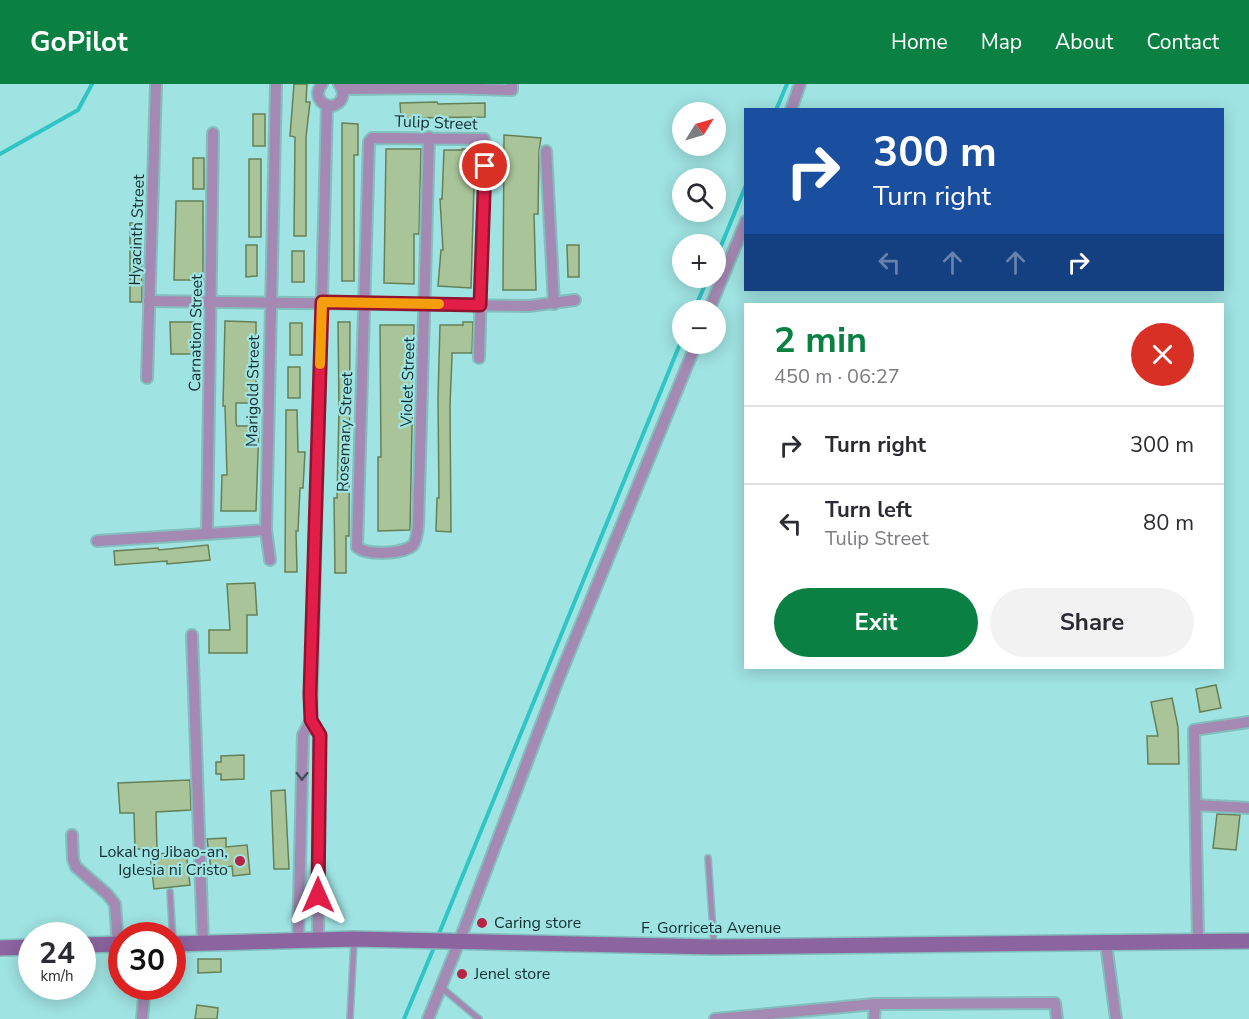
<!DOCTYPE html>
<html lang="en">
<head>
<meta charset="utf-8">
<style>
  :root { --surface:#fff; --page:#f2f2f3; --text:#2b2b33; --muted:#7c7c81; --line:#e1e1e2; --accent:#0b8043 }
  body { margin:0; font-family:"Nunito Sans",sans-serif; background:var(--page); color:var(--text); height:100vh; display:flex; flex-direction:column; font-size:22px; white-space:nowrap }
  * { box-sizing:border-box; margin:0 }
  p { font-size:20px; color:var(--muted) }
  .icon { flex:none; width:33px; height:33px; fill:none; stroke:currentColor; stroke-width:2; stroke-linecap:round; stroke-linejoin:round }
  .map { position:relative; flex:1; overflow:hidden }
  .side { position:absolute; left:744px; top:219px; width:480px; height:366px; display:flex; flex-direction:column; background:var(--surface); border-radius:0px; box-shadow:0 3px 15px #0003 }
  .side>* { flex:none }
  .hud { position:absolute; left:744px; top:24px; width:480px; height:183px; border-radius:0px; box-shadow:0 3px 15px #0003; background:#1a4fa0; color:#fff; overflow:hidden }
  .needle { width:39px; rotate:53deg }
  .tools { position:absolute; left:672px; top:18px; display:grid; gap:12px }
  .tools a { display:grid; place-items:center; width:54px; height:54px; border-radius:50%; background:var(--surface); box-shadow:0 3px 15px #0003; font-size:30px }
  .speed { position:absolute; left:18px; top:838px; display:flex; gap:12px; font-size:30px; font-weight:700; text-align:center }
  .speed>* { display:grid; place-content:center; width:78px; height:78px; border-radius:50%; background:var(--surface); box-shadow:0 3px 15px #0003; line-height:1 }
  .speed small { font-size:15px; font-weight:400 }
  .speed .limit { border:9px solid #d22; background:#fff; color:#111 }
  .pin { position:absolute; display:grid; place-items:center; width:51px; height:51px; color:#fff; margin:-26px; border:3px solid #fff; border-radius:50%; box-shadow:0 2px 6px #0007 }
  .me { position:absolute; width:66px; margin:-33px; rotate:0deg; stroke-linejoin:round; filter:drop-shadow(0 0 4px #0008) }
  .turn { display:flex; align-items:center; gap:21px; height:126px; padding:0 30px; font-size:27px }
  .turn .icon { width:78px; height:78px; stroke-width:2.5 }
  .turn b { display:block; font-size:42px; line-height:51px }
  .lanes { display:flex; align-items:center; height:57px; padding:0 30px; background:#0003; justify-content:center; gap:30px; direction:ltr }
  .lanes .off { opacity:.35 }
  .round { display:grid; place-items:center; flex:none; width:63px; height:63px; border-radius:32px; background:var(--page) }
  .headline { display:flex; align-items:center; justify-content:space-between; height:102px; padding:0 30px }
  h1 { font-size:36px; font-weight:700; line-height:45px; color:var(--accent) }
  .action { display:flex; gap:12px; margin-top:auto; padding:12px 30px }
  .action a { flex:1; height:69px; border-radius:36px; background:var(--accent); color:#fff; font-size:24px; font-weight:700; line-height:69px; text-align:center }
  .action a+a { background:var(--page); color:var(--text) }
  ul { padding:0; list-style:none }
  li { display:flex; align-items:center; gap:18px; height:78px; padding:0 30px; border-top:2px solid var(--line) }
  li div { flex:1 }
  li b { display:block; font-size:22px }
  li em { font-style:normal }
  header { display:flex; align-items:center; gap:36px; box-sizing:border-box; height:84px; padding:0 30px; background:var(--accent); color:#fff }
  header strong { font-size:28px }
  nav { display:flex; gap:33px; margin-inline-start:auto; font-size:21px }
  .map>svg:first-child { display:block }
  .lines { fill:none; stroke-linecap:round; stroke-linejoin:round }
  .stream { stroke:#2fc5c4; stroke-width:4 }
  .building { fill:#a8c498; stroke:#668056; stroke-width:1.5 }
  .service-casing { stroke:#83bfbe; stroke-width:8 }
  .minor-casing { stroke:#83bfbe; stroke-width:14 }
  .secondary-casing { stroke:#83bfbe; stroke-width:18 }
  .service { stroke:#a489b2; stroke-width:5 }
  .minor { stroke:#a489b2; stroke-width:10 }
  .secondary { stroke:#8c64a0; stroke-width:15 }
  .oneway { stroke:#454e5c }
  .route-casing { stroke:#92132f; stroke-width:15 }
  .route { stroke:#e11d48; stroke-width:10 }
  .slow { stroke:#f59e0b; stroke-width:10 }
  .poi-dot { fill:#b72546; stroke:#9fe3e2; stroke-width:2 }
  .labels { text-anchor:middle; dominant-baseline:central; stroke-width:4.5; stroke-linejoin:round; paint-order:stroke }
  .street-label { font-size:16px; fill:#122e2e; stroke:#9fe3e2 }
  .poi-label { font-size:16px; fill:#122e2e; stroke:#9fe3e2; text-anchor:start }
</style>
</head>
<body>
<header>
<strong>GoPilot</strong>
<nav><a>Home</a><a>Map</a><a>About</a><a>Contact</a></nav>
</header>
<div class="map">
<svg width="1249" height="935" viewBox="0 0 1249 935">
  <rect width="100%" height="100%" fill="#9fe3e2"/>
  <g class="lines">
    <g class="stream">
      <path d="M776 26 787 0"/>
      <path d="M0 70 78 26 92 0"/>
      <path d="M716 174 746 101"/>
      <path d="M694 226 708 194"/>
      <path d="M438 852 682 255"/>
      <path d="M404 935 435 861"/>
    </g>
  </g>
  <g class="building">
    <path d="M294 0H307L306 18H310L306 53V152H294L295 53 290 52Z"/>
    <path d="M437 18 438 20 485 19V33L401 34 400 19Z"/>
    <rect x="253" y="30" width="12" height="32"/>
    <path d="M342 39 358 40V71H354V197H342Z"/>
    <path d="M504 51 541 54 539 67 538 130H534L536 206H503Z"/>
    <path d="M386 65H421L419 150H414V200L384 199Z"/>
    <path d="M462 65H475L471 204 438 202 441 166H443L440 115H442L444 66H462Z"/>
    <rect x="193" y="74" width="11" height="31"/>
    <rect x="249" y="75" width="12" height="78"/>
    <path d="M176 117H203V196H174Z"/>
    <path d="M130 139H141L142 218H130Z"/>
    <path d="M246 161H257V192L246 193Z"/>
    <path d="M567 161H579V193H568Z"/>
    <rect x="292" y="167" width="12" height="31"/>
    <path d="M225 237 256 238V319H236V339L237 342H259L256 427H221L222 391H227L225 322H223Z"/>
    <path d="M170 238H201V270H171Z"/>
    <path d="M338 238H350L349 452H346V489H335L334 414H337L339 326Z"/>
    <path d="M463 238H473L472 269H452V272L450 322 451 448 436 447 437 414H439L438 314 440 241H463Z"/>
    <rect x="290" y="239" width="12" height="32"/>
    <path d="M380 241H414L410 446 378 447V373H381Z"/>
    <rect x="288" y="283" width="12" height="31"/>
    <path d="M286 326H297L298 368H305L303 404H300L298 447H296L297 488H285Z"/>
    <path d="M208 461 210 476 167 480V477L115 481 114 467 158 464 159 466Z"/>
    <path d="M255 499 257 531H247V569H209V546H230L227 500Z"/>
    <path d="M1216 601 1221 624 1200 628 1196 605Z"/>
    <path d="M1172 614 1178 643 1179 680H1148L1147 652H1158L1151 618Z"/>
    <path d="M244 671V695L221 696V690H216V678H221V672Z"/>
    <path d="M190 696 191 726 156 728 157 765H135L134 729H120L118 699Z"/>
    <path d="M285 706 289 785H274L271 707Z"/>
    <path d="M1217 730 1240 731 1236 766 1213 764Z"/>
    <path d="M226 754V763L247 761 250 790 233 792 232 782 211 785 207 755Z"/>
    <path d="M186 767 190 801 154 805 150 771Z"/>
    <path d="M198 875H221V888L198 889Z"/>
    <path d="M197 921 218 924 217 935H195Z"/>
  </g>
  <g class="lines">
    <defs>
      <g id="service">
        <path d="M708 774 714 861"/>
        <path d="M170 808 173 857"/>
        <path d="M441 903 479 935"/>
        <path d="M350 935 354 857"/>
      </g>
      <g id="minor">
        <path d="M322 0C314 10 319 21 332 22 343 19 346 9 339 0"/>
        <path d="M342 5 447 4 512 6V0"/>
        <path d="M791 26 800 0"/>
        <path d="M429 53 418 442C417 448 417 456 413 461 404 470 367 472 357 463L369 58 372 54 484 55 485 59 479 274"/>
        <path d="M546 67 554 220"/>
        <path d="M149 217 529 222 575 216"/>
        <path d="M709 226 746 137"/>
        <path d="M147 294 156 0"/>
        <path d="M266 446 270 476"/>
        <path d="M207 450 213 49"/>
        <path d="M97 457 266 446 276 0"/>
        <path d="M192 551 203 859"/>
        <path d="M311 636 319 651 318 857"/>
        <path d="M1196 721 1249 724"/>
        <path d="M72 751 73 775 76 783 107 810 115 820 118 860"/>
        <path d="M1198 857 1194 646 1249 638"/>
        <path d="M298 858 303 651 311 636 327 22"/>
        <path d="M1106 860 1116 935"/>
        <path d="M142 935 145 903"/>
        <path d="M428 935 459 858 558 596 696 260"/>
        <path d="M715 935 875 920 1055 919 1057 935"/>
        <path d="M874 935 875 920"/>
      </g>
      <g id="secondary">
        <path d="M172 860 354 855 715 863 1249 857"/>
        <path d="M82 861 122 860"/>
        <path d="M0 864 32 863"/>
      </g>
    </defs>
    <use href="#service" class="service-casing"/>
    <use href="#minor" class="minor-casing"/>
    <use href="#secondary" class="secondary-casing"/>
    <use href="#service" class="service"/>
    <use href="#minor" class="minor"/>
    <use href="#secondary" class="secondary"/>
  </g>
  <defs><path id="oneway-chevron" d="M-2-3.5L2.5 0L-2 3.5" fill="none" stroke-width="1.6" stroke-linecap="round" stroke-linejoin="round" transform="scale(1.5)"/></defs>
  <use class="oneway" href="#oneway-chevron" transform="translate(302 692) rotate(91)"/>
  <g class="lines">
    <defs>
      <path id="route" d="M318 811 320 651 311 636 310 610 322 218 480 221 485 82"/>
    </defs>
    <use href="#route" class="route-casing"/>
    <use href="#route" class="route"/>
    <path class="slow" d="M320 280 322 218 439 220"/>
  </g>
  <g class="poi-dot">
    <circle cx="240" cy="777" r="6"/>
    <circle cx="482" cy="839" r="6"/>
    <circle cx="462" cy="890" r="6"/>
  </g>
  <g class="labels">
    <g class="street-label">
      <text transform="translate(436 39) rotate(2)">Tulip Street</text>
      <text transform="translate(137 146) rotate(-88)">Hyacinth Street</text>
      <text transform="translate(196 249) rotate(-89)">Carnation Street</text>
      <text transform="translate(408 298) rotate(-88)">Violet Street</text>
      <text transform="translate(253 307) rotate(-89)">Marigold Street</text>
      <text transform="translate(345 348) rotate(-88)">Rosemary Street</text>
      <text x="711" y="844">F. Gorriceta Avenue</text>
    </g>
    <g class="poi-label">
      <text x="228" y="768" text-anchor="end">Lokal ng Jibao-an,<tspan x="228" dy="18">Iglesia ni Cristo</tspan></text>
      <text x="494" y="839">Caring store</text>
      <text x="474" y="890">Jenel store</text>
    </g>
  </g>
</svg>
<div class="tools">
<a><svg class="needle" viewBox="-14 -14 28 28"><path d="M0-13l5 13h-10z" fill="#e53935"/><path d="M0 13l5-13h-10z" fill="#7c7c81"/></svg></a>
<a><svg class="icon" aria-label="search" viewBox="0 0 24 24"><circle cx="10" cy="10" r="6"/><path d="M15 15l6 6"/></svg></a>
<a>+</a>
<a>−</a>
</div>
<div class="speed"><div>24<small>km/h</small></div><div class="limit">30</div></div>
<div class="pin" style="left:485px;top:82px;background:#d93025"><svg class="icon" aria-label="arrive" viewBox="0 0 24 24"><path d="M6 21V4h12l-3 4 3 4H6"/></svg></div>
<svg class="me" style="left:318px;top:811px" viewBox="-20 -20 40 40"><path d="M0-17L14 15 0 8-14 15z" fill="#e11d48" stroke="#fff" stroke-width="4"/></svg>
<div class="hud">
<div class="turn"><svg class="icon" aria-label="right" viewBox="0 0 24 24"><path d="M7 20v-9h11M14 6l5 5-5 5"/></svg><div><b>300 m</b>Turn right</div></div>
<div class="lanes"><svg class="icon off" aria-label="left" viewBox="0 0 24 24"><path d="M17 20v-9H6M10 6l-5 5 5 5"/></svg><svg class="icon off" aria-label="ahead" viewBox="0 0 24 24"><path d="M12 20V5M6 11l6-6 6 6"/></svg><svg class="icon off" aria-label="ahead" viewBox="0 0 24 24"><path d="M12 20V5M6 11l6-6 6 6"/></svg><svg class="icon" aria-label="right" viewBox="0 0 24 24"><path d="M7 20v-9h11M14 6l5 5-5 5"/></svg></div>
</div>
<section class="side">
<div class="headline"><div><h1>2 min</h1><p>450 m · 06:27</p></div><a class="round" style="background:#d93025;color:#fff"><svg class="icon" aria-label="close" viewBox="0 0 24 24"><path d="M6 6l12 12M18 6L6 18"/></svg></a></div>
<ul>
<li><svg class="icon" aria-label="right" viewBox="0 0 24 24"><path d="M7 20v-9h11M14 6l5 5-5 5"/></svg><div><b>Turn right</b></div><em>300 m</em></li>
<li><svg class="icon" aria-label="left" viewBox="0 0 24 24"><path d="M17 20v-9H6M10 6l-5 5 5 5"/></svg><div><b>Turn left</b><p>Tulip Street</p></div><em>80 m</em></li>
</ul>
<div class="action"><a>Exit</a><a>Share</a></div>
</section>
</div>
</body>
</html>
